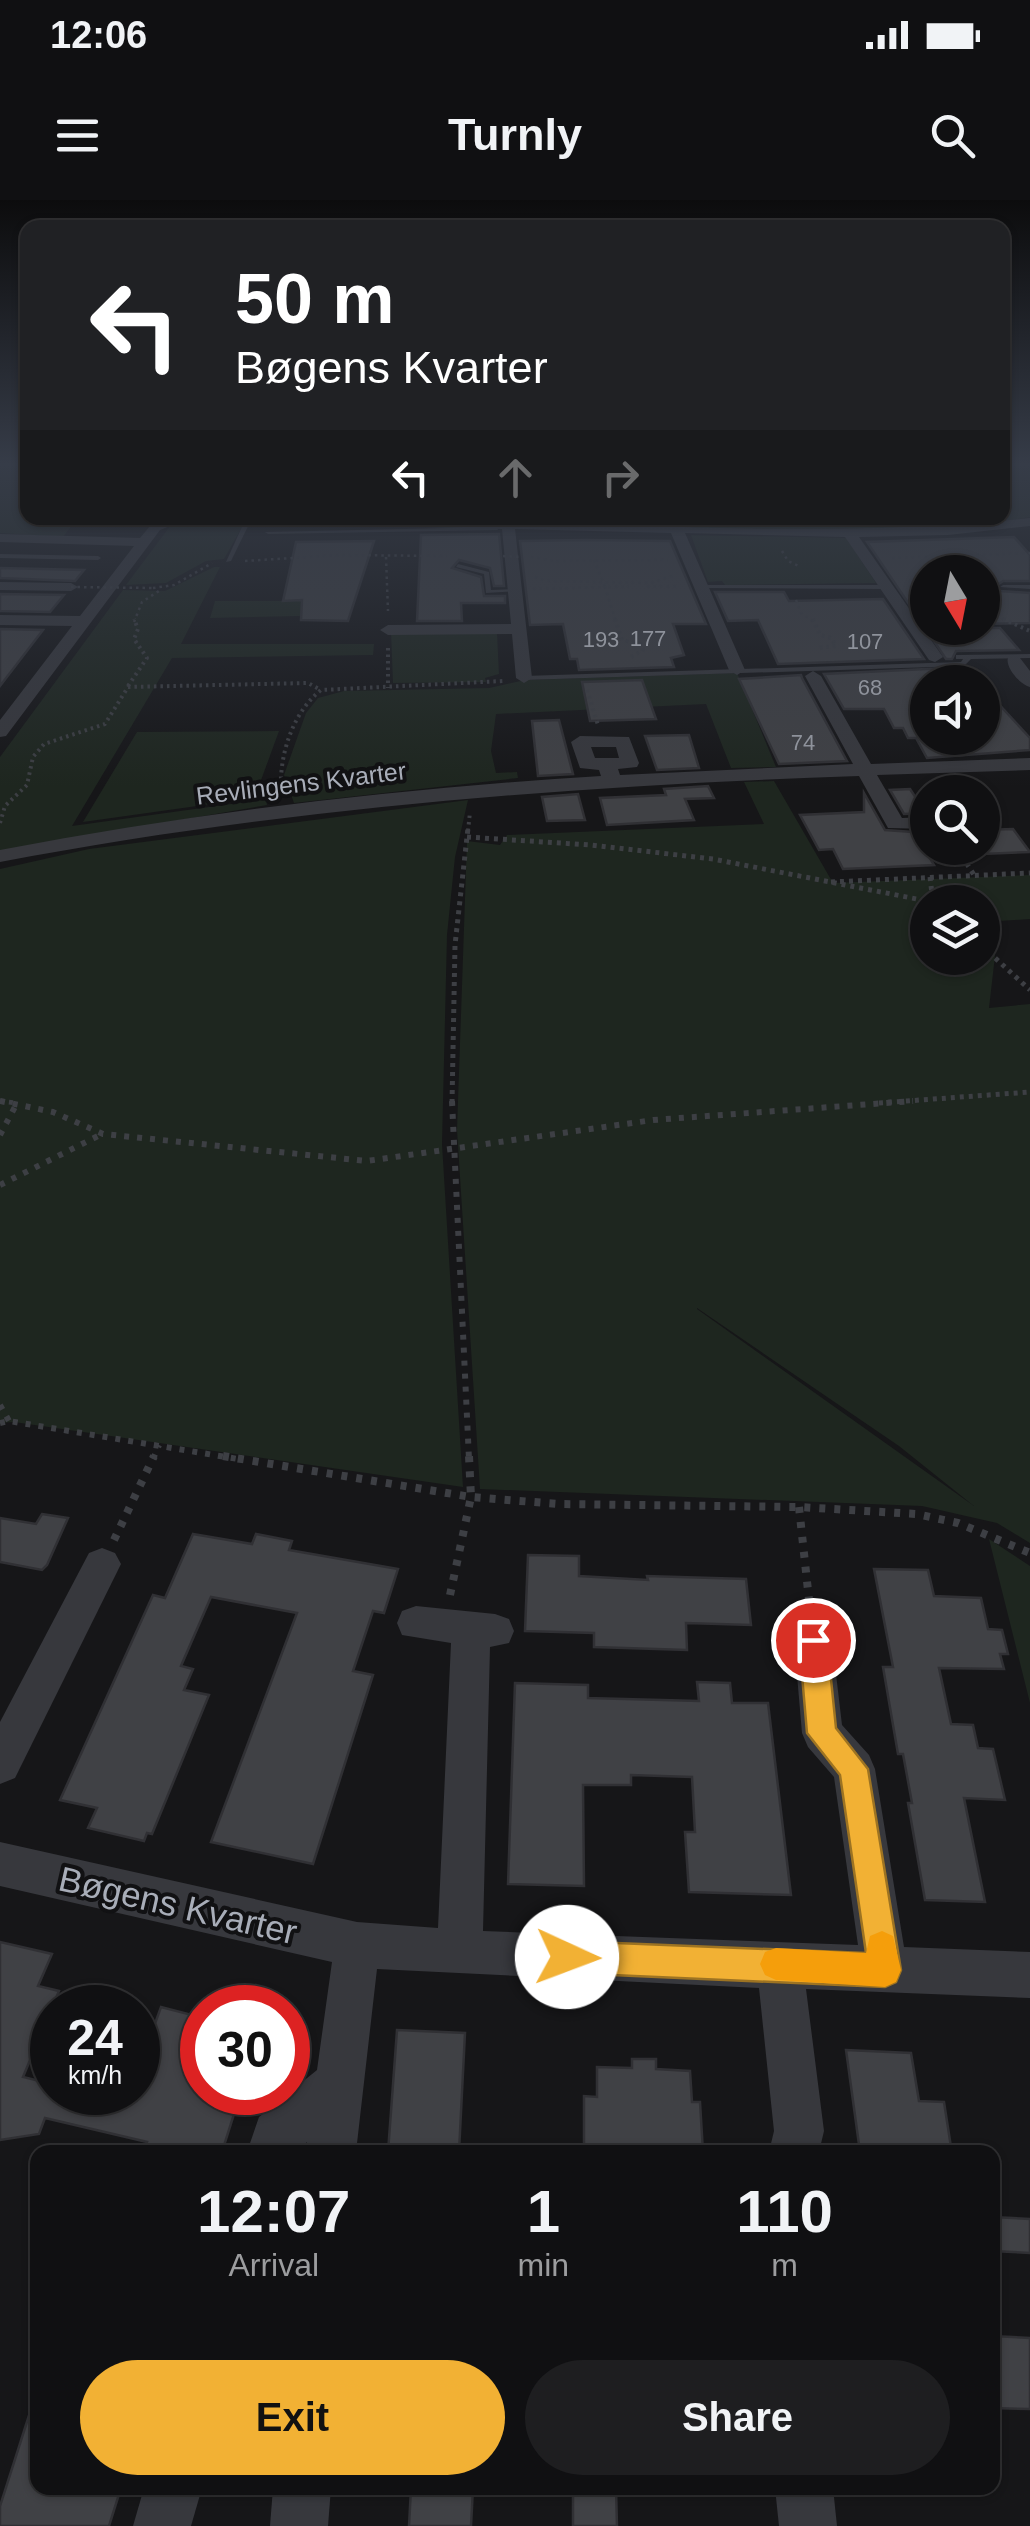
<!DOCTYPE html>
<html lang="en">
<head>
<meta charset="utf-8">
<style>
  :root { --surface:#101012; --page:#1e1e20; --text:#f1f3f6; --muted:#9c9d9f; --line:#303032; --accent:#f2b134 }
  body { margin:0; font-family:Arial,sans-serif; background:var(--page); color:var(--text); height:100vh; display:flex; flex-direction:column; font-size:38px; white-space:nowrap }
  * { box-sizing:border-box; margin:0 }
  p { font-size:32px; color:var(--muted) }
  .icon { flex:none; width:55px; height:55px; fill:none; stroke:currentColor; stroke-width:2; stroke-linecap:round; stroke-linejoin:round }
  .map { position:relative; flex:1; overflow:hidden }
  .sheet { position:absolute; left:30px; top:1945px; width:970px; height:350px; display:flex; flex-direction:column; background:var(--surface); border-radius:20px; box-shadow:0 2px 8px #0004,0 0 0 2px var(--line) }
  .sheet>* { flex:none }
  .hud { position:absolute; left:20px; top:20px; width:990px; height:305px; border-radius:20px; box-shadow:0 2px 8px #0004,0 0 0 2px var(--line); background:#202124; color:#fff; overflow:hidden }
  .needle { width:65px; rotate:170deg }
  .controls { position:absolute; left:910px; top:355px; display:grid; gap:20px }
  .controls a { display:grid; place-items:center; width:90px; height:90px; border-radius:50%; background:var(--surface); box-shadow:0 2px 8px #0004,0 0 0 2px var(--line); font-size:50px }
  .speed { position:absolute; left:30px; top:1785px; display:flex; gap:20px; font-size:50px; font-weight:700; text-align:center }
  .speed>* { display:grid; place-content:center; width:130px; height:130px; border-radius:50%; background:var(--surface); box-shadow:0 2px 8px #0004,0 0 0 2px var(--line); line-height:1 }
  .speed small { font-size:25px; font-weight:400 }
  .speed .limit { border:15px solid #d22; background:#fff; color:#111 }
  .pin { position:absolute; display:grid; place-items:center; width:85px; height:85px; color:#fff; margin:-42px; border:5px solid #fff; border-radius:50%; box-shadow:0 2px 10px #0007 }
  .me { position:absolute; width:110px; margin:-55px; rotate:92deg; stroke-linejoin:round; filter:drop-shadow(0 0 8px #0008) }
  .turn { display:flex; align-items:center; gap:35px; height:210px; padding:0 50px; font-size:45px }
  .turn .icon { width:130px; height:130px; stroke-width:2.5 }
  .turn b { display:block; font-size:70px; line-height:85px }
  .lanes { display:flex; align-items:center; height:95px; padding:0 50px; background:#0003; justify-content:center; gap:50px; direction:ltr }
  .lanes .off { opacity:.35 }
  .eta { display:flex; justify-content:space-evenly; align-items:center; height:170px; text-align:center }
  .eta b { font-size:60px; font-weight:700; line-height:70px }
  .primary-button { display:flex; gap:20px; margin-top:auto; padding:20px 50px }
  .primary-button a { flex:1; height:115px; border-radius:60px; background:var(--accent); color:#111; font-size:40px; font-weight:700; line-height:115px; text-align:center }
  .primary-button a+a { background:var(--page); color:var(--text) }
  .status { display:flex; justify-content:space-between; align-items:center; height:70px; padding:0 50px; background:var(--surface); direction:ltr }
  .status svg { height:28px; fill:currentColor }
  header { display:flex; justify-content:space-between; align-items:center; height:130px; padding:0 50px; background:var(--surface); font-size:45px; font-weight:700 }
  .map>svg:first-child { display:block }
  .green { fill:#1e261f; fill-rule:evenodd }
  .building { fill:#404145; stroke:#303034; stroke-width:2.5 }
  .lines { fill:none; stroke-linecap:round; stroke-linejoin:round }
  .path-far4 { stroke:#3d3f44; stroke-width:2.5; stroke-dasharray:2.5 4; stroke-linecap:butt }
  .path-far3 { stroke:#3d3f44; stroke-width:4; stroke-dasharray:2.5 4; stroke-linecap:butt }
  .path-far2 { stroke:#3d3f44; stroke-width:5; stroke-dasharray:4 5; stroke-linecap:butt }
  .path-far1 { stroke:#3d3f44; stroke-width:6; stroke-dasharray:5 8; stroke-linecap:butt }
  .path { stroke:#3d3f44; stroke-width:8; stroke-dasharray:6 9; stroke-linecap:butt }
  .lane { fill:#37383d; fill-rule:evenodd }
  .street { fill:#37383d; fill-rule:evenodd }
  .path-bridge { stroke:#3d3f44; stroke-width:2.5; stroke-dasharray:2.5 4; stroke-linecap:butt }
  .route { fill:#f2b134; stroke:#9d7322; stroke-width:2.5 }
  .slow { fill:#f59e0b }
  .labels { text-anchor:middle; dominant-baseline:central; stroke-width:8; stroke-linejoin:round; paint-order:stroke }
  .far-number-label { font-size:22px; fill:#8e929b }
  .far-street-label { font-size:25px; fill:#a8adb8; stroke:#111113 }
  .near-street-label { font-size:35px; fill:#a8adb8; stroke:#111113 }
</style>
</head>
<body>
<div class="status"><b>12:06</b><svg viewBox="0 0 49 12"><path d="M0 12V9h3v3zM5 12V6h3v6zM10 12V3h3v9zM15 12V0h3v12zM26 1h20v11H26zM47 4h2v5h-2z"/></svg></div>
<header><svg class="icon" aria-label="menu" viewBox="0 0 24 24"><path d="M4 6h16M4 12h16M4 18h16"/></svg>Turnly<svg class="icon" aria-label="search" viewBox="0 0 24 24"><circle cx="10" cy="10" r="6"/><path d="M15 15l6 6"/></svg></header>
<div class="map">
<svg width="1030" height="2326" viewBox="0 0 1030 2326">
  <rect width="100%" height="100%" fill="#161618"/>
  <g class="green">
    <path d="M0 261H27L28 318H105L73 324 63 337 0 333Z"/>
    <path d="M1003 261H1030V317C854 347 660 324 483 318H1002Z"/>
    <path d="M185 322 232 323 242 327 224 359 206 361 166 383 126 385 171 325Z"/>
    <path d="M691 335 846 338 876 383 725 385 722 381 708 382Z"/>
    <path d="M214 367H220L181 444H374L373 455 172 458 72 626 266 599 267 605 0 651V557L123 390 165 391Z"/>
    <path d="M215 401H304L300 416 210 418Z"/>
    <path d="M391 432 497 433 499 474 485 478 486 482 393 483Z"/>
    <path d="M737 473 776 567 731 568 706 504 496 514 491 551 496 573 517 572 518 578 294 603 284 575 306 513 318 498 344 491 489 488 525 480Z"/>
    <path d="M279 531 260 583 262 597 83 622 137 532Z"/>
    <path d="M774 581 833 683 1030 675V719L999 721 989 808 1030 804V1343L997 1323 922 1306 480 1289 457 930 467 641 500 645 507 635 764 624 744 582ZM928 702H982V758H928ZM697 1108 899 1246 974 1306 697 1109Z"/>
    <path d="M468 600 455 657 447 735 442 944 463 1287 14 1222 0 1223V669L89 649Z"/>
    <path d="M989 1339 1030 1366V1503Z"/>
  </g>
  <g class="building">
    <path d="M499 334 504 386H494L490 368 459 360 452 368 481 377 484 396H505V403H461L462 421H417L421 335Z"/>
    <path d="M1014 337 1030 355V381H1003L996 386 1000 391 1030 393V423L982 424V372H928V428H1000L1019 450 956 451 952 459H946L867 342Z"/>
    <path d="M586 340 670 341 706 424H673L684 455 671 458 674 467 579 470 577 459H570L563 424 530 425 520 341Z"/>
    <path d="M374 341 348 421 301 420 302 400 283 401 296 342Z"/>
    <path d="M0 368 84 370 75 381 0 378Z"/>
    <path d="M715 392H784L789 401 883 399 924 459 778 464 758 420 728 421Z"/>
    <path d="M0 394 64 395 50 412 0 411Z"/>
    <path d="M0 429 43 430 0 486Z"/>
    <path d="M968 467 980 482H928V538H982V486L1030 538V550L927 558 916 538H908L903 528H894L884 509H844L824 474Z"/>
    <path d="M801 475 802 478 847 561 779 564 739 479Z"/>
    <path d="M642 480 656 519 590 521 582 482Z"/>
    <path d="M559 520 573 574 538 576 532 521Z"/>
    <path d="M689 535 699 568 657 570 645 536Z"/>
    <path d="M708 586 714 598 685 599 694 620 607 625 600 598 666 595 664 589Z"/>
    <path d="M910 589 926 613 904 614 890 590Z"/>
    <path d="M864 593 885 630 928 633V655L934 665 843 669 833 649 819 650 800 615 864 612Z"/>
    <path d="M578 594 585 620 547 621 542 597Z"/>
    <path d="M1013 629 1030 652 982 654V630Z"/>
    <path d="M42 1314 68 1318 47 1365 42 1370 0 1362V1318L36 1324Z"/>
    <path d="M193 1334 252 1344 256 1334 292 1341 289 1350 398 1369 384 1413 373 1411 353 1471 373 1475 313 1664 211 1642 297 1413 211 1397 181 1466 193 1469 184 1490 209 1495 152 1634 147 1633 144 1641 88 1628 97 1608 60 1600 153 1395 165 1398Z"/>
    <path d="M528 1355 579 1356V1376L648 1380 647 1376 746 1379 751 1425 686 1423 687 1450 594 1447V1433L525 1431Z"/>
    <path d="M874 1369 928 1370 934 1396 981 1398 988 1429 1002 1430 1008 1454H1000L1004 1469 939 1468 951 1524 973 1525 978 1548 993 1549 1005 1600 964 1598 985 1702 925 1700 908 1603H912L903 1554H898L883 1467H893Z"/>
    <path d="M697 1482 730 1483 732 1503H768L791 1695 689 1692 685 1632H695L692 1577 631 1575V1585H583L584 1686 508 1684 515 1483 588 1485V1498L699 1501Z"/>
    <path d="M0 1742 52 1754 38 1786 59 1791 23 1877 52 1884V1892H138V1837L149 1840 161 1807 200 1817 188 1849 202 1852V1892H241L222 1952H143L147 1942 45 1918 39 1934 0 1940Z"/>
    <path d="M397 1830 465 1833 459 1952H388Z"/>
    <path d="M846 1850 911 1853 919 1901 944 1902 951 1947H926L927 1952H860Z"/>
    <path d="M632 1859H656V1869L690 1871 692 1902H700L703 1952H584V1896L597 1897V1867L632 1868Z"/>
    <path d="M992 2017 1030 2019V2053L992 2051Z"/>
    <path d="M992 2136 1030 2138V2209L992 2208Z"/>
    <path d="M32 2206 38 2207V2288H121L109 2326H0V2306Z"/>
    <path d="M411 2288H473L471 2326H409Z"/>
    <path d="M573 2288H616L617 2326H573Z"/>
  </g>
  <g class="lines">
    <g class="path-far4">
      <path d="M782 351 788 361 801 367"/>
      <path d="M386 357 388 411"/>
      <path d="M531 357 555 361 668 360"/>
      <path d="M892 358 1030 353"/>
      <path d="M950 359 962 372"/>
      <path d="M594 360 605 387H629"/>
      <path d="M245 361 340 355 447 356"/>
      <path d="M535 377 546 381 650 383 675 375"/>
      <path d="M909 380 928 382"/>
      <path d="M647 387 679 386"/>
      <path d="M909 387H928"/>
      <path d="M153 388 174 385 212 363"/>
      <path d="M533 389 605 387 616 422"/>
      <path d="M982 393 1005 422"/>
      <path d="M796 400 801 413 814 422"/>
      <path d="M134 422 142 402 162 389"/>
    </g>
    <g class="path-far3">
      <path d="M615 419 622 440 640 444 643 450 631 457"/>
      <path d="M813 419 820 435 831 438 836 446 819 448"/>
      <path d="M1003 419 1030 431"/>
      <path d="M388 448V488"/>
      <path d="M128 486 147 458 134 439 138 429 134 419"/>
      <path d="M587 490 598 525"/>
      <path d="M281 592C279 556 292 513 321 490L503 481"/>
      <path d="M0 623 5 606 27 585 33 557 44 544 105 524 128 487 308 483 321 490"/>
      <path d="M468 631 470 612"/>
    </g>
    <g class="path-far2">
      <path d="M467 637 591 645 713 659 932 702"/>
      <path d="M957 648 974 675"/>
      <path d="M930 677 933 702"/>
      <path d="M831 682 1030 673"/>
      <path d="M982 746 1030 790"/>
      <path d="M0 901 16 903"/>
      <path d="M452 903 455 745 468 628"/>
      <path d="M879 903 1030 892"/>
    </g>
    <g class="path-far1">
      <path d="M0 901 53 912 103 934 367 961 653 920 913 901"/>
      <path d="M452 901 469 1259"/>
      <path d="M0 935 17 903"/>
      <path d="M0 985 102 934"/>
      <path d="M0 1205 9 1221"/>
      <path d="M0 1223 9 1221 238 1259"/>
      <path d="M153 1259 159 1245"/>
    </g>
    <g class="path">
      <path d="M223 1256 471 1297 558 1304 799 1307 916 1314 958 1323 1030 1353"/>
      <path d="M799 1307 810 1409"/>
      <path d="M114 1340 154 1256"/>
      <path d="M450 1395 471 1297 469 1256"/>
    </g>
    <g class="lane">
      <path d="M246 318H252L231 361 226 362Z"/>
      <path d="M496 327 498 330 268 334 265 332Z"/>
      <path d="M0 354 98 356 101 358 98 360 0 358Z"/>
      <path d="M458 364 489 372 491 390 517 389 520 391 486 393 484 374 456 367Z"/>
      <path d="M699 385H885L888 387 885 389 701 388Z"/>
      <path d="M1030 385V389L1000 387 1003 385Z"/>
      <path d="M1030 454V458L971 459 964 466 524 480 520 478 524 476 961 462 963 459H956V455Z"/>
    </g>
    <g class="street">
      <path d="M190 318 160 330 6 536 0 537V520L72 426 0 425V415L80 416 134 346 0 342V334L140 338 156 319Z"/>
      <path d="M229 318C299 313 371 317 441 319 634 324 835 339 1030 318V326L948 335 859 337 943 457 935 462 929 460 845 337 685 333 745 470 737 475 729 470 671 333 515 329 532 478 524 483 516 478 512 434 388 435 380 430 388 425 511 424 502 329 236 322Z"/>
      <path d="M0 382 71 383 78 387 71 391 0 390Z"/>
      <path d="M1008 458H1020L1030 471V487C1020 485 1005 467 1008 458Z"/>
      <path d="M813 471 821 476 871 564 1030 558V570L877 575 902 618 928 617V629L888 628 859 576C569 586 284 608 0 662V650C199 612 399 588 601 576L599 570 580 568 571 542 580 536 629 537 639 563 637 567 618 569 620 575 853 564 805 476ZM591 547H616L619 558H595Z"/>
      <path d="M102 1348 115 1353 121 1364 15 1578 0 1584V1522L89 1353Z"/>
      <path d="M416 1406 495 1414 509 1419 514 1431 509 1443 490 1447 483 1731 858 1745 834 1577 808 1547 802 1533 794 1440 799 1428 813 1423 827 1428 832 1440 842 1525 869 1555 875 1569 904 1747 1030 1752V1798L806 1789 824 1931 819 1952H769L774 1931 759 1788 377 1769 356 1952H306L307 1942 297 1952H247L259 1917 317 1870 332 1762 0 1686V1642L357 1722 438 1728 451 1443 402 1435 397 1423 402 1411Z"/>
      <path d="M144 2288H202L191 2326H133Z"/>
      <path d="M273 2288H331L328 2326H270Z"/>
      <path d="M775 2288H833L837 2326H779Z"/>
    </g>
    <g class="path-bridge">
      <path d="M503 356 522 357"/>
      <path d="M71 387 153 388"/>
    </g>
  </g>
  <linearGradient id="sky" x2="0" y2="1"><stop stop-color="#0c0c0d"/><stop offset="0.45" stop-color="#363c48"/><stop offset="1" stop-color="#363c48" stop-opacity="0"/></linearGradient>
  <rect width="1030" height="586" fill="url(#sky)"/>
  <path class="route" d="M813 1428 823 1432 827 1440 836 1528 868 1569 901 1770 896 1782 885 1787 567 1773 555 1768 551 1757 555 1745 567 1741 866 1753 840 1575 807 1533 799 1440 803 1432Z"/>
  <path class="slow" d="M882 1731 893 1736 901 1770 896 1782 885 1787 776 1780 765 1775 760 1764 765 1752 776 1748 866 1753 870 1736Z"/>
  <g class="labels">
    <g class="far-number-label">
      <text x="648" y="438">177</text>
      <text x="601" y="439">193</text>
      <text x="865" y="441">107</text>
      <text x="870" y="487">68</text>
      <text x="803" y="542">74</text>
    </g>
    <g class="far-street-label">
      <text transform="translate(301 583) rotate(-7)">Revlingens Kvarter</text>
    </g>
    <g class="near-street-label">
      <text transform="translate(178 1705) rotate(13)">Bøgens Kvarter</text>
    </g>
  </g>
</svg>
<div class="controls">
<a><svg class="needle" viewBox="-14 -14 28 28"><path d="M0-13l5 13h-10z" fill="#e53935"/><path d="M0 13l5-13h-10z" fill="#9c9d9f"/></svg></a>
<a><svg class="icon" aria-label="sound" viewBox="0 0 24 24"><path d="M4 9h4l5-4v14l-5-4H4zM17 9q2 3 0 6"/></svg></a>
<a><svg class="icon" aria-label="search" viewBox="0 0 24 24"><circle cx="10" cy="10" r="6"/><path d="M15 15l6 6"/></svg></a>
<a><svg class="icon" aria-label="layers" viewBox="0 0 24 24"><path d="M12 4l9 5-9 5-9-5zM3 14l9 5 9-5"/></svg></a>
</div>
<div class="speed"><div>24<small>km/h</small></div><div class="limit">30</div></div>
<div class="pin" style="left:813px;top:1440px;background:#d93025"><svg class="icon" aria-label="arrive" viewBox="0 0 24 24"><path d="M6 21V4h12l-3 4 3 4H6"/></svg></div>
<svg class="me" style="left:567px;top:1757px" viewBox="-20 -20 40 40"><circle r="19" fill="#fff"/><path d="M0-13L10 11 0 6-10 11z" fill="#f2b134"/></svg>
<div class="hud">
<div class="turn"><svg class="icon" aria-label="left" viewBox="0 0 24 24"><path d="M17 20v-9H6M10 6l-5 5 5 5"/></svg><div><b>50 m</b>Bøgens Kvarter</div></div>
<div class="lanes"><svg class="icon" aria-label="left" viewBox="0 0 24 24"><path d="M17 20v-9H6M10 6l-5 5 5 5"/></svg><svg class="icon off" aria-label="ahead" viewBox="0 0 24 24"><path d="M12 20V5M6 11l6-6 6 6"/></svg><svg class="icon off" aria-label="right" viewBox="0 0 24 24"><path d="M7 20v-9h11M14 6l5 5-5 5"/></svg></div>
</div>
<section class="sheet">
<div class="eta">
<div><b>12:07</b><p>Arrival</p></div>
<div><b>1</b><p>min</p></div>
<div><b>110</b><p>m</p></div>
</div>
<div class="primary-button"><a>Exit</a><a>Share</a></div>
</section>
</div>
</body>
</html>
